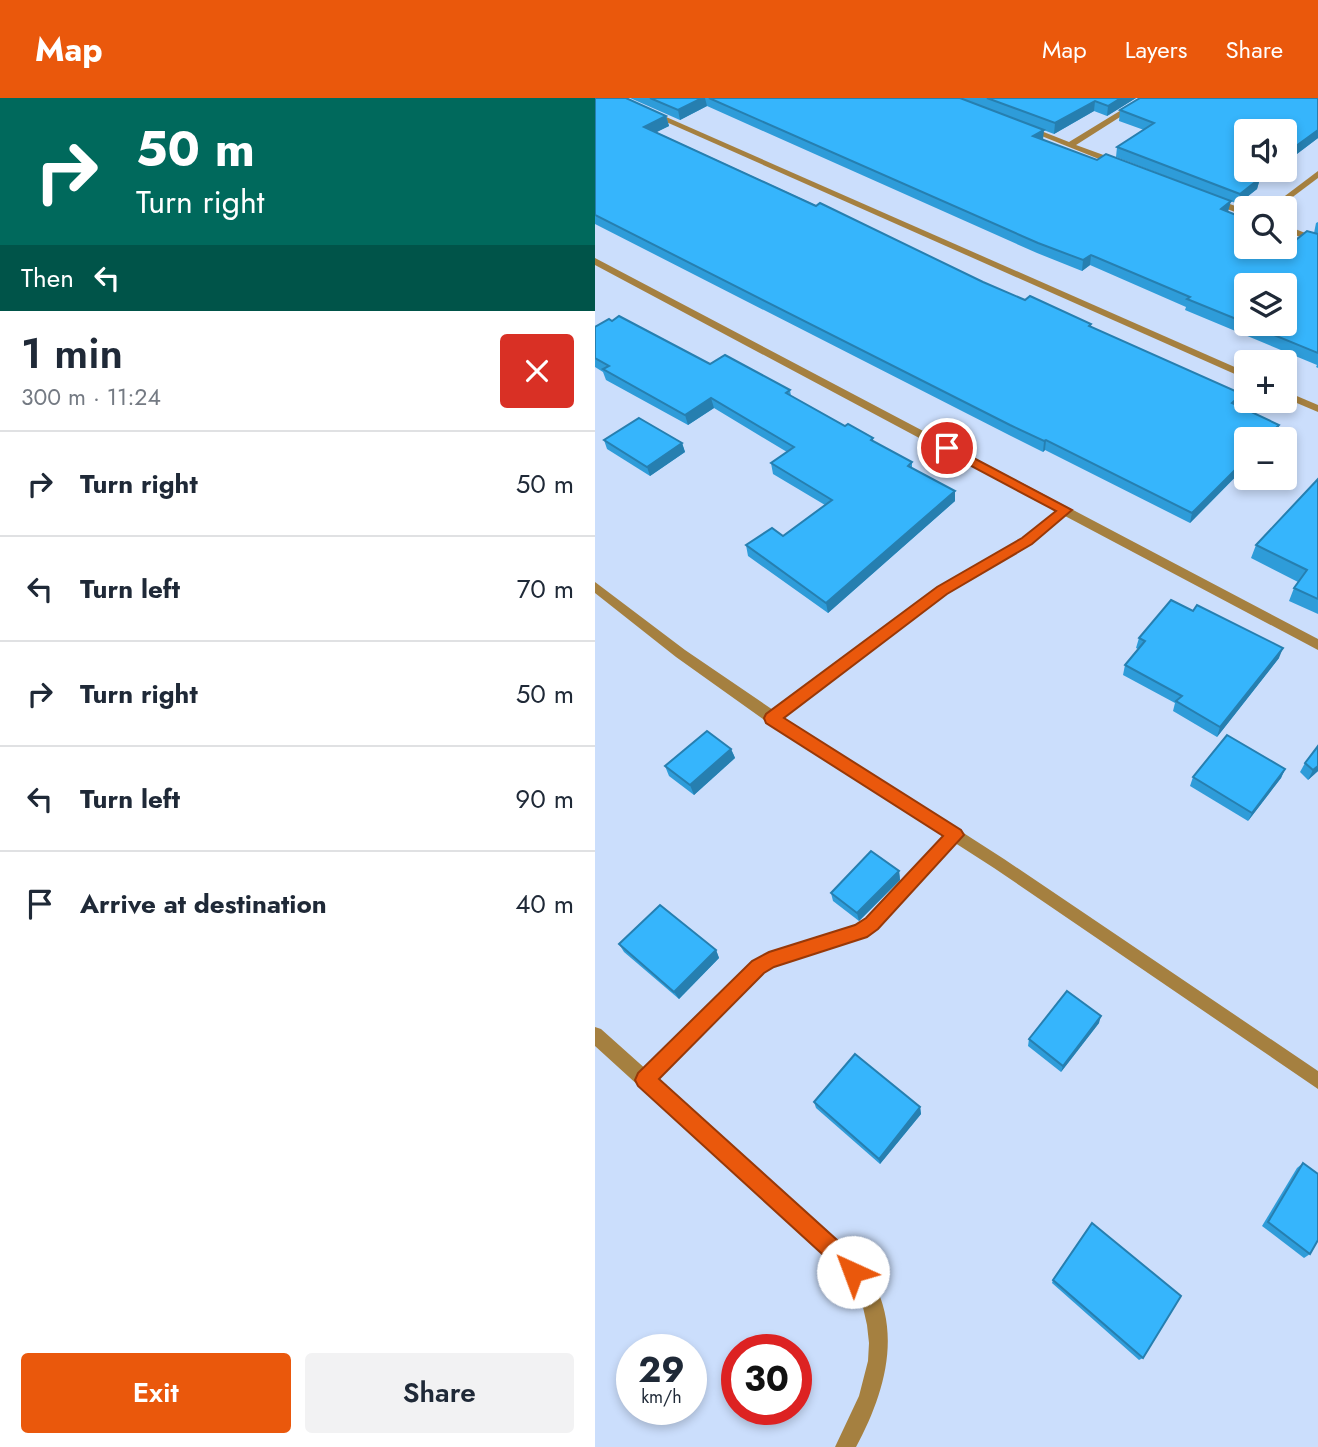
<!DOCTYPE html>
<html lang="en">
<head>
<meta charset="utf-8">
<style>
  :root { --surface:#fff; --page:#f2f2f3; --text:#1f2937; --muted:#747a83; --line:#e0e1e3; --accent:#ea580c }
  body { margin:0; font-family:Jost,sans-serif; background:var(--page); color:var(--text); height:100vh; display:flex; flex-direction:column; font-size:26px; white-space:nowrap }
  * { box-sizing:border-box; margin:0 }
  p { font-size:23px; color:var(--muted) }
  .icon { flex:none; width:38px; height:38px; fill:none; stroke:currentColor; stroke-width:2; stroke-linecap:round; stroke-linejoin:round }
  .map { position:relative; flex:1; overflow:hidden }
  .side { display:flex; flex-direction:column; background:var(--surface); width:595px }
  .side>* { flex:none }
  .banner { background:#00695c; color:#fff; overflow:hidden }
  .tools { position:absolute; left:639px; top:21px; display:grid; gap:14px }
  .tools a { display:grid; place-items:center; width:63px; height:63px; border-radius:7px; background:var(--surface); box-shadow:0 4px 10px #0003; font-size:35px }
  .speed { position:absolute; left:21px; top:1236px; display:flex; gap:14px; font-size:35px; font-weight:700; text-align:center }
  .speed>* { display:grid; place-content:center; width:91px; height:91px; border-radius:50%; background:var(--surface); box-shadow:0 4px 10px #0003; line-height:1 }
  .speed small { font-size:18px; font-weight:400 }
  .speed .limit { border:10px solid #d22; background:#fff; color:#111 }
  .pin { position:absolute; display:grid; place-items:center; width:60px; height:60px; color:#fff; margin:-30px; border:4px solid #fff; border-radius:50%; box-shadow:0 2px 7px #0007 }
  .me { position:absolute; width:77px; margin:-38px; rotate:317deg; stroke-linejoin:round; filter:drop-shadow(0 0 5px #0008) }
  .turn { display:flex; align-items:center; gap:24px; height:147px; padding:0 21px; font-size:32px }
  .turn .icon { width:91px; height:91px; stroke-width:2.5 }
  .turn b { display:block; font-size:49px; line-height:60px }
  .then { display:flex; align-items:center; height:66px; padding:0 21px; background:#0003; gap:14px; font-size:26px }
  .round { display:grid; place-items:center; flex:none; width:74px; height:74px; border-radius:7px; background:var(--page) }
  .summary { display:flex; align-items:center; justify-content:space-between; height:119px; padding:0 21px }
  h1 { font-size:42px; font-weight:600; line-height:52px }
  .action { display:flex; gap:14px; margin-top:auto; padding:14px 21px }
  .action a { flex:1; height:80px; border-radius:7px; background:var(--accent); color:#fff; font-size:28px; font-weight:600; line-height:80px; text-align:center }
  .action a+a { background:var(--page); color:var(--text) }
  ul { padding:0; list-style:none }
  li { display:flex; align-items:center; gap:21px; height:105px; padding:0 21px; border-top:2px solid var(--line) }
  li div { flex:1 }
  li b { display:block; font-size:26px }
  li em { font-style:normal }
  header { display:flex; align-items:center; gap:42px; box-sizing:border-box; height:98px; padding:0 35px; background:var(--accent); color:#fff }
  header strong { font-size:33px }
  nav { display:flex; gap:38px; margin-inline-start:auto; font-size:24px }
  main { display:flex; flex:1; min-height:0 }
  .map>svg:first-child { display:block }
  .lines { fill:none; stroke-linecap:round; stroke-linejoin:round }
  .lane { fill:#a58040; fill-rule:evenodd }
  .street { fill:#a58040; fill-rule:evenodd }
  .wall { fill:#2e9cd9 }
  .shaded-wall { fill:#267fb0 }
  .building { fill:#36b5fc; stroke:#267fb0; stroke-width:2 }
  .route { fill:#ea580c; stroke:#983908; stroke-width:2 }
</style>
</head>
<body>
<header>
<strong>Map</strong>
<nav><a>Map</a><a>Layers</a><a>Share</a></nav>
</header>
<main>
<section class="side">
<div class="banner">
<div class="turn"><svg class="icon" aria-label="right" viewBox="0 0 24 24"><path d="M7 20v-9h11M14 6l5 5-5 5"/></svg><div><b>50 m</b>Turn right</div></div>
<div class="then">Then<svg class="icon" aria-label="left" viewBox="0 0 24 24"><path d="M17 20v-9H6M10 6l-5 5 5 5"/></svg></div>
</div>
<div class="summary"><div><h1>1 min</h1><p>300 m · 11:24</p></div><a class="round" style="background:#d93025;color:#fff"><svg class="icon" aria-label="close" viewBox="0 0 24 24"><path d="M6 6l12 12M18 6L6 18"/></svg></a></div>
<ul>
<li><svg class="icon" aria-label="right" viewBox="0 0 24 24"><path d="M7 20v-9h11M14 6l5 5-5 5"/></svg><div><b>Turn right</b></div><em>50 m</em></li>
<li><svg class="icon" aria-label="left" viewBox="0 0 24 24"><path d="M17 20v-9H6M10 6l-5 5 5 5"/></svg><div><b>Turn left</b></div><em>70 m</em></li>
<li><svg class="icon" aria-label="right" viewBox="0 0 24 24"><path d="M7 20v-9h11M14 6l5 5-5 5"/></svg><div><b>Turn right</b></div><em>50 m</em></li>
<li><svg class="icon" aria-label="left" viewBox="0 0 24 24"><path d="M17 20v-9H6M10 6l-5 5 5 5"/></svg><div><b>Turn left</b></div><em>90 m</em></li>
<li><svg class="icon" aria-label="arrive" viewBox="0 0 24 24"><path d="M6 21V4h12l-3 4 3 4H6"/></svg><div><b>Arrive at destination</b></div><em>40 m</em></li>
</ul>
<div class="action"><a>Exit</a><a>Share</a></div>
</section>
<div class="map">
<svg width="723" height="1349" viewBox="0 0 723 1349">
  <rect width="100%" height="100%" fill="#cbdefc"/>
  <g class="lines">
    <path class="lane" d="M360 731 365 733 367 737 365 741 282 831 270 839 178 869 169 874 56 988 50 990 44 988 42 982 44 976 157 864 174 856 261 828 272 821 355 733Z"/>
    <g class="street">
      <path d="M17 0H28L651 274V281Z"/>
      <path d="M546 0H555L481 47 525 63V67H519L429 31 436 29 474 44Z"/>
      <path d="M723 73V80L683 110H674Z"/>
      <path d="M616 99 651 112V118L613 104 612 102Z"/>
      <path d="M690 127 723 140V146L690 133Z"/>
      <path d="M0 160 723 541V552L470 418 436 446 351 496 188 619 409 761 723 973V991L399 770 172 624 81 559 0 495V484L90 552 178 612 343 490 428 440 461 413 0 167Z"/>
      <path d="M690 293 723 307V314L690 300Z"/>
      <path d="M0 929 6 931 252 1151C260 1162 272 1172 279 1185 307 1239 288 1299 261 1349H240L264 1298 273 1263 274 1245 272 1227 265 1196 238 1165 0 948Z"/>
    </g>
  </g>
  <g class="wall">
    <path d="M0 0 71 18 74 28 61 34 388 184 430 202 496 226V230L647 296 643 308 684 327 681 338 595 425 450 352 448 354 414 337 0 126Z"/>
    <path d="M35 0H541L512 18 499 13 459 36 395 12 448 42 702 141 719 135 721 125 723 124V270L721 269 722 267 590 212 591 209 495 167 487 173 442 155 112 8 85 22Z"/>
    <path d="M723 0V40L690 65V33L664 84 662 91 643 106 521 59 522 49 549 32 524 23 525 12Z"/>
    <path d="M0 229 195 292 196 298 250 328 278 340V343L317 364V370L360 393V403L233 515 153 458 151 447 188 438 230 407 178 376 176 365 192 354 119 310 93 327 11 282 8 274 0 269Z"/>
    <path d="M9 342 87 345 90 354 55 378 12 351Z"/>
    <path d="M723 381V516L694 503 699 490 703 484 656 460 661 447Z"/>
    <path d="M544 540 684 560 622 639 578 613 580 605 528 577 530 567 543 551 541 550Z"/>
    <path d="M136 651 140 660 99 697 74 678 70 668Z"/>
    <path d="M710 665 723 673 713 682 705 674Z"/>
    <path d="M690 671 686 680 653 723 595 688 598 679Z"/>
    <path d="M304 773 305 782 264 823 238 803 236 795Z"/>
    <path d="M24 846 121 852 124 860 84 901 29 854Z"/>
    <path d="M504 925 466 974 433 948 434 941Z"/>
    <path d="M219 1004 325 1009 326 1016 285 1066 221 1010Z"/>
    <path d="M708 1065 715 1156 709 1160 667 1128 702 1070Z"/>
    <path d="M458 1182 548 1260 544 1262 457 1185Z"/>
  </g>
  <g class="shaded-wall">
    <path d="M107 0H110L112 8 85 22 83 12Z"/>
    <path d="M526 0H541L512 18 513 8Z"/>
    <path d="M500 3 499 13 459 36 460 25Z"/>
    <path d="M71 18 74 28 52 39 49 29Z"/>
    <path d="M449 32 448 42 438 38Z"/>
    <path d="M723 32V40L690 65V56Z"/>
    <path d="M668 72H680L664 84 662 91 643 106 645 96 659 79Z"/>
    <path d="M636 103 633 114 626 111Z"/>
    <path d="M496 157 495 167 487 173 488 162Z"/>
    <path d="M647 296 644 307 634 316 637 305Z"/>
    <path d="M116 300 119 310 93 327 90 317Z"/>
    <path d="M684 327 681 338 677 341H670Z"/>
    <path d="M451 342 450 352 448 354 449 343Z"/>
    <path d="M87 345 90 354 55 378 52 369Z"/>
    <path d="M651 361V368L595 425 597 415Z"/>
    <path d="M360 393V403L233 515 231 505Z"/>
    <path d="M688 550 684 560 622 639 625 629Z"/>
    <path d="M136 651 140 660 99 697 95 687Z"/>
    <path d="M723 668V673L713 682 718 672Z"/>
    <path d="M690 671 686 680 653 723 657 715Z"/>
    <path d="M304 773 305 782 264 823 262 815Z"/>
    <path d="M121 852 124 860 84 901 79 894Z"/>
    <path d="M506 918 504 925 466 974 468 968Z"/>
    <path d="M325 1009 326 1016 285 1066 284 1061Z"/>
  </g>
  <g class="building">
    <path d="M0 0H31L71 18 49 29 221 108 225 105 388 184 430 202 435 198 496 226 494 228 647 296 637 305 684 327 670 341H651V361L597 415 451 342 449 343 415 327 0 117Z"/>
    <path d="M55 0H107L83 12Z"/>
    <path d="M114 0H365L449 32 438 38 502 62 511 56 636 103 626 111 651 121V149H690V136L702 141 712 133 723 136V255L652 226H690V187H651V225L592 201 595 199 496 157 488 162 443 145Z"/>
    <path d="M392 0H526L513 8 500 3 460 25Z"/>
    <path d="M545 0H723V32L690 56V33H651V72H668L659 79 664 81 645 96 522 49 559 25 525 12Z"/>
    <path d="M24 218 115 266 130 257 195 292 191 295 250 328 253 326 278 340 276 342 317 364 313 368 360 393 231 505 151 447 177 430 188 438 237 402 176 365 199 349 116 300 90 317 8 271 14 268 0 260V229L14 221 17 223Z"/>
    <path d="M44 320 87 345 52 369 9 342Z"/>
    <path d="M723 381V501L699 490 712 472 661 447Z"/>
    <path d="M576 502 598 513 602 507 688 550 625 629 581 603 587 598 530 567 550 543 544 540Z"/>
    <path d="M112 633 136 651 95 687 70 668Z"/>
    <path d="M632 637 690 671 657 715 598 679Z"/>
    <path d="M723 648V668L718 672 710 665Z"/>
    <path d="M276 753 304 773 262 815 236 795Z"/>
    <path d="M65 807 121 852 79 894 24 846Z"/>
    <path d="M472 893 506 918 468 968 434 941Z"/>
    <path d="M260 956 325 1009 284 1061 219 1004Z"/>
    <path d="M708 1065 723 1076V1142L715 1156 673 1124Z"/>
    <path d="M497 1125 586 1198 548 1260 458 1182Z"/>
  </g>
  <path class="route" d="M352 346 477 412 437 446 352 496 189 620 366 732 369 737 283 831 272 839 179 869 169 875 64 981 252 1151 269 1174 265 1181 258 1184 250 1181 237 1165 43 988 40 982 43 975 157 863 174 854 260 827 271 820 348 738 171 625 169 620 171 616 342 489 427 440 461 413 348 353V347Z"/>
</svg>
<div class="tools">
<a><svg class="icon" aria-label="sound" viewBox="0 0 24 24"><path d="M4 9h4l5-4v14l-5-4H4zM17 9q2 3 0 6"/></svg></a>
<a><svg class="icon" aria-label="search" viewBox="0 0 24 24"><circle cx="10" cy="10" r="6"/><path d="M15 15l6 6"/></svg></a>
<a><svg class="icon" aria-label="layers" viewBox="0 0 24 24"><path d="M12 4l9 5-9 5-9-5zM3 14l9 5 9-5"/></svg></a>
<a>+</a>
<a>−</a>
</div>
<div class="speed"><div>29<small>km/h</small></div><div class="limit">30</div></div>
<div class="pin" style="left:352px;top:350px;background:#d93025"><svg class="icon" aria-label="arrive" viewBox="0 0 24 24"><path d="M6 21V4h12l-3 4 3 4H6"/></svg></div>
<svg class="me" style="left:258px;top:1174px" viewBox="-20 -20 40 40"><circle r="19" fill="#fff"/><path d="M0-13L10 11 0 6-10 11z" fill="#ea580c"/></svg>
</div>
</main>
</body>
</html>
